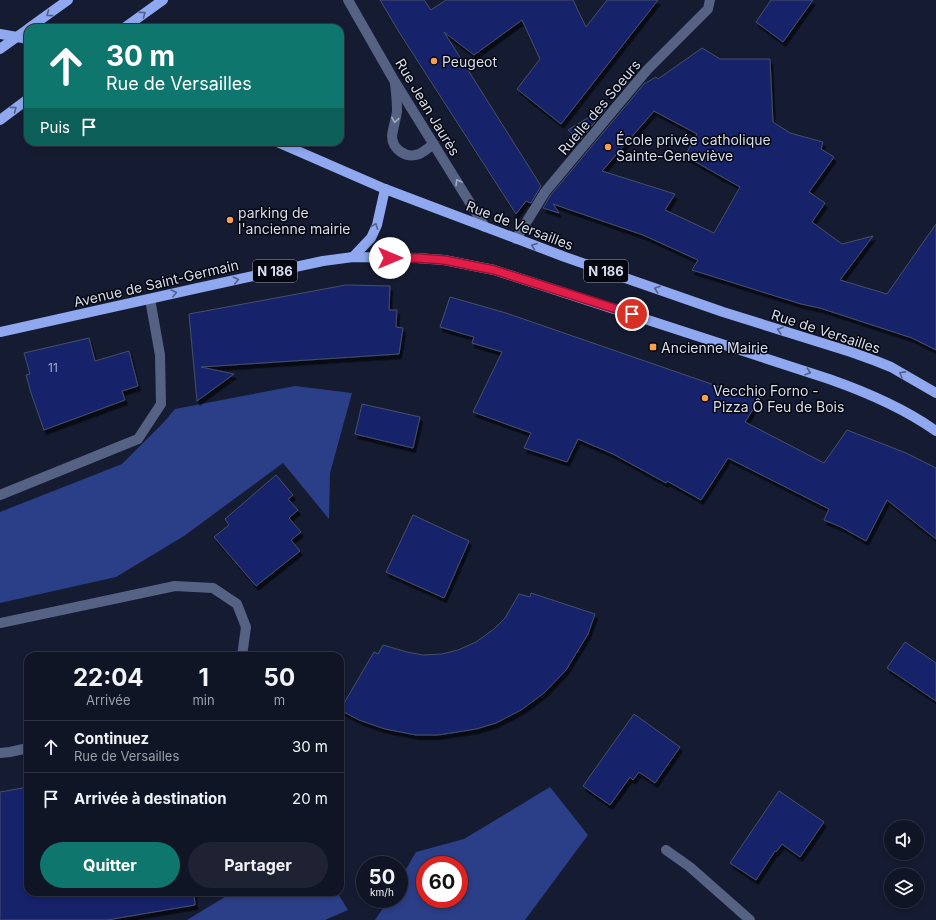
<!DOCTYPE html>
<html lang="fr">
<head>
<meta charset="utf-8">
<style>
  :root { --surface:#101526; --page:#1e2232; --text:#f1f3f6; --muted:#9c9fa7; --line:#303443; --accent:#0f766e }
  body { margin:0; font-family:Inter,sans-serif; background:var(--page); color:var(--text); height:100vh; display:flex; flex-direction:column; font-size:15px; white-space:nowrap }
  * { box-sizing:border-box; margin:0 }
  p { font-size:13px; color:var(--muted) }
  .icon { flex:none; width:22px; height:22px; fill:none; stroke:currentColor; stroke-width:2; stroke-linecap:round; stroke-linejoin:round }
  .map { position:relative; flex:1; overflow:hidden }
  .details { position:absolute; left:24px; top:652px; width:320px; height:244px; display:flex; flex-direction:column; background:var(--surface); border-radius:12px; box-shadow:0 2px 6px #0003,0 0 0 1px var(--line) }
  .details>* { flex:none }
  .hud { position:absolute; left:24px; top:24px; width:320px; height:122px; border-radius:12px; box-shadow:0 2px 6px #0003,0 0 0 1px var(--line); background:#0f766e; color:#fff; overflow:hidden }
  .controls { position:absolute; left:884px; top:820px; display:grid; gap:8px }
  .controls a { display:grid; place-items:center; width:40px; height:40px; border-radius:50%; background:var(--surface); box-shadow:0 2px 6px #0003,0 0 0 1px var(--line); font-size:20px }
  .speed { position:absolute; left:356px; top:856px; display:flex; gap:8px; font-size:20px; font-weight:700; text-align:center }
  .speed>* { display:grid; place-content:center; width:52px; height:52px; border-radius:50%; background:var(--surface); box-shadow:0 2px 6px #0003,0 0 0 1px var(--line); line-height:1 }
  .speed small { font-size:10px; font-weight:400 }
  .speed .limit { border:6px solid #d22; background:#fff; color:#111 }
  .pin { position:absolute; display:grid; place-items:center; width:34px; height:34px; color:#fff; margin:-17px; border:2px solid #fff; border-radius:50%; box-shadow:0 1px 4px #0007 }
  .me { position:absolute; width:44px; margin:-22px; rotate:90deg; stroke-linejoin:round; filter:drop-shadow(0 0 3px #0008) }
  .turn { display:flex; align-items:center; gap:14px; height:84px; padding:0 16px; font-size:18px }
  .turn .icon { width:52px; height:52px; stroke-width:2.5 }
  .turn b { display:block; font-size:28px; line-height:34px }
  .then { display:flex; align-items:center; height:38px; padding:0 16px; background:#0003; gap:8px; font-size:15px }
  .eta { display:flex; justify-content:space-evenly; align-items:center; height:68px; text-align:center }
  .eta b { font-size:24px; font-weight:700; line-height:28px }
  .primary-button { display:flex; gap:8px; margin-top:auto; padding:8px 16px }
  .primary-button a { flex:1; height:46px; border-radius:24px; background:var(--accent); color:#fff; font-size:16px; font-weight:700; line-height:46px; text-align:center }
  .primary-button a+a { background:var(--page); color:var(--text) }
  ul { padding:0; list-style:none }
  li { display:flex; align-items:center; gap:12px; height:52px; padding:0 16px; border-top:1px solid var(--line) }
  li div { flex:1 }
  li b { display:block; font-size:15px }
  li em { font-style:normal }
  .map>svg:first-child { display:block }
  .forest { fill:#2b3e88; fill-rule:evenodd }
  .building { fill:#16236b; stroke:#464f68; fill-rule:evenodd; filter:url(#shadow) }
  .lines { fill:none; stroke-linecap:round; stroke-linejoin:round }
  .minor { stroke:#566284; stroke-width:10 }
  .major { stroke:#8fa8ef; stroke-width:10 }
  .oneway { stroke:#51608b }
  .oneway2 { stroke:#a3acc2 }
  .route-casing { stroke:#92132f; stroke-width:10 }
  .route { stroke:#e11d48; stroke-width:7 }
  .poi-dot { fill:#fa9f4f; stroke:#050710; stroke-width:1.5 }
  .labels { text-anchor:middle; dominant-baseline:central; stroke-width:3; stroke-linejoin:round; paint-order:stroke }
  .number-label { font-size:12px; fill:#a7aecc }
  .shield { fill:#050710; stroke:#989daa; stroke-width:1 }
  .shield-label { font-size:13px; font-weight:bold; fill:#d7ddec }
  .poi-label { font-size:14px; fill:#d7ddec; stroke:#050710; text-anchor:start }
  .street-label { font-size:14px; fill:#d7ddec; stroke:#050710 }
</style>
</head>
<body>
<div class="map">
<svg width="936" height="920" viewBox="0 0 936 920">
  <defs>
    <filter id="shadow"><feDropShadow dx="2.5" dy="4.5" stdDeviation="0" flood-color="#0009"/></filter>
  </defs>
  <rect width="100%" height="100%" fill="#151c32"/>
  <g class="forest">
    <path d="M295 386 352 393 330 473 329 519 283 463 184 536 116 577 0 603V512L122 464 163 423 175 409Z"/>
    <path d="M550 787 588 835 525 920H375L389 899H399V881L416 852 464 839ZM425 865H459V899H425Z"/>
    <path d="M233 892H337L348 910 325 920H187Z"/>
  </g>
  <g class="building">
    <path d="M380 0H424L431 10 446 0H573L586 27 607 0H658L561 124 517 89 540 59 522 20 474 55 444 32 541 186 531 203 526 201 516 214 399 32Z"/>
    <path d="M771 0H813L783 42 756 22Z"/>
    <path d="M702 48 720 59H770L773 122 790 133 823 142 821 149 834 157 809 192 825 203 812 222 842 244 873 236 840 280 887 294 936 224V350L912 338 820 308 801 304 692 270 698 260 643 235 553 204 559 213 543 208 550 196 644 84 656 77 658 79ZM654 111 697 134 685 156 740 187 714 233 665 210 675 194 602 171Z"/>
    <path d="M609 105 580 140 568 130Z"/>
    <path d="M346 285 390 286 389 310H397L396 327 403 328 399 354 201 367 234 374 197 401 189 314Z"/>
    <path d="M450 297 506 313 720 387 761 397 745 422 824 463 847 430 906 453 936 468V539L887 500 866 541 841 527 824 520 829 509 728 458 701 500 667 481 666 483 613 454 578 439 567 462 524 448 531 433 473 412 502 352 472 343 474 337 440 327Z"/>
    <path d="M89 338 95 361 129 351 138 386 122 391 125 400 44 430 31 393 26 375 30 374 24 353Z"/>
    <path d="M362 404 420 417 413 448 355 434Z"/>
    <path d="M276 475 293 495 288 499 298 510 289 518 301 532 291 540 300 551 256 586 214 537 229 525 225 519Z"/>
    <path d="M413 515 469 541 444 598 386 572Z"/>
    <path d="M531 593 595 614 588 634 566 670 544 693 521 710 496 723 476 729 438 735H416L385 729 359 720 340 710 374 652 378 654 383 645 407 652 423 655 442 654 458 650 476 642 494 629 505 618 519 594 530 597Z"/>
    <path d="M905 642 936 663V701L887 668Z"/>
    <path d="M634 714 680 747 655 783 639 772 633 780 630 777 610 805 583 786Z"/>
    <path d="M28 787V892H194L195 905 107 920H0V792Z"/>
    <path d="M779 791 824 822 800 857 782 844 776 852 775 851 756 880 730 863Z"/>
  </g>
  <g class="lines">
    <g class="minor">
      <path d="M348 0 395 82 485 227"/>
      <path d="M395 83C396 92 397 102 397 111 396 119 393 128 392 136 392 149 406 159 419 154 424 152 429 147 434 144"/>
      <path d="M516 239 545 192 647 70 708 9 710 0"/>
      <path d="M0 495 138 439 161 404 160 355 150 299"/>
      <path d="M0 623 175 586 213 588 237 604 246 627 242 656"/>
      <path d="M0 753 10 752 28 748"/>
      <path d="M666 850 690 867 750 920"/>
    </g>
    <g class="major">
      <path d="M29 28 68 0"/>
      <path d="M124 28 163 0"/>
      <path d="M0 34 28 39"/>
      <path d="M0 49 28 29"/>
      <path d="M0 120 28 99"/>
      <path d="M277 142 385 189 565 257 723 312 851 352 876 361 891 367 936 393"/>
      <path d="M353 257 371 238 377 225 385 189"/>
      <path d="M0 332 198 288 323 261 353 257 417 258 444 260 494 270 829 379C866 392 904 408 936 431"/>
    </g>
  </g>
  <defs><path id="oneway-chevron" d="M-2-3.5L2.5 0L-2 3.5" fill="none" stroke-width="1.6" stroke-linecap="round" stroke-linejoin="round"/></defs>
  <g class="oneway">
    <use href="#oneway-chevron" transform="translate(49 14) rotate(144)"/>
    <use href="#oneway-chevron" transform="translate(143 14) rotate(-36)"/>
    <use href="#oneway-chevron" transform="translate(14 109) rotate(-37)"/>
    <use href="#oneway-chevron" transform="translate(375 226) rotate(-69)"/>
    <use href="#oneway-chevron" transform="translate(534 246) rotate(-160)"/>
    <use href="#oneway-chevron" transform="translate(236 280) rotate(-12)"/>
    <use href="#oneway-chevron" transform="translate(657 289) rotate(-161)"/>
    <use href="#oneway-chevron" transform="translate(174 293) rotate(-14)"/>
    <use href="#oneway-chevron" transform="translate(780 330) rotate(-163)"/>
    <use href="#oneway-chevron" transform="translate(808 372) rotate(18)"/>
    <use href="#oneway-chevron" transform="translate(902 374) rotate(-151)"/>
  </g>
  <g class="oneway2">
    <use href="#oneway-chevron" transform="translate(395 120) rotate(99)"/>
    <use href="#oneway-chevron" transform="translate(458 182) rotate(-121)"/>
  </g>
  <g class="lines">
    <defs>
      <path id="route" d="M390 258H417L444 260 494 270 632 314"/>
    </defs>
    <use href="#route" class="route-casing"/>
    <use href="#route" class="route"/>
  </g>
  <g class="poi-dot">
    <circle cx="434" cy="61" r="4"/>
    <circle cx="608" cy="147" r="4"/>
    <circle cx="230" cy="220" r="4"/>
    <rect x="649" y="343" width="8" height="8" rx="2"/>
    <circle cx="705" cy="398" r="4"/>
  </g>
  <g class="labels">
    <g class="number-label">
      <text x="53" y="367">11</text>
    </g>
    <g class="shield">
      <rect x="253" y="260" width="44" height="22" rx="3"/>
      <rect x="584" y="260" width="44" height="22" rx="3"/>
    </g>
    <g class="shield-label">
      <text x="275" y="271">N 186</text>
      <text x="606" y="271">N 186</text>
    </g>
    <g class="poi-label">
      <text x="442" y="61">Peugeot</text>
      <text x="616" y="139">École privée catholique<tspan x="616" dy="16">Sainte-Geneviève</tspan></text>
      <text x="238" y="212">parking de<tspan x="238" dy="16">l'ancienne mairie</tspan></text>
      <text x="661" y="347">Ancienne Mairie</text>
      <text x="713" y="390">Vecchio Forno -<tspan x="713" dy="16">Pizza Ô Feu de Bois</tspan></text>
    </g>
    <g class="street-label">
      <text transform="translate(428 107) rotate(59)">Rue Jean Jaurès</text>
      <text transform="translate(599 107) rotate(-50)">Ruelle des Soeurs</text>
      <text transform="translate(520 225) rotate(21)">Rue de Versailles</text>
      <text transform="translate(156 283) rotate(-13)">Avenue de Saint-Germain</text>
      <text transform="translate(826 331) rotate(18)">Rue de Versailles</text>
    </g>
  </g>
</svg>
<div class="controls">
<a><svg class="icon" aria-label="sound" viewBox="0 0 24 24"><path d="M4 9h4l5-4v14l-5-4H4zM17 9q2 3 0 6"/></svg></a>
<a><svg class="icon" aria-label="layers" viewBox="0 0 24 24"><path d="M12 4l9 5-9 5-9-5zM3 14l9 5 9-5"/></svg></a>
</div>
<div class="speed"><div>50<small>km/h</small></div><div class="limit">60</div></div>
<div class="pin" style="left:632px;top:314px;background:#d93025"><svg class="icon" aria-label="arrive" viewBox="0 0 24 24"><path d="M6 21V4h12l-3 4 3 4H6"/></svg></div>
<svg class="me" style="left:390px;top:258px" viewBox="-20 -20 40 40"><circle r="19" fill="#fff"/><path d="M0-13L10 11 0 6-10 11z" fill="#e11d48"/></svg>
<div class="hud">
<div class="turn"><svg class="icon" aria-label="ahead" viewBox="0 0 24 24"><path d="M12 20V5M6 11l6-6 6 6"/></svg><div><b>30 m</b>Rue de Versailles</div></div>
<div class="then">Puis<svg class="icon" aria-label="arrive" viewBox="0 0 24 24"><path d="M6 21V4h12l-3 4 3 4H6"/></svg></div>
</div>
<section class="details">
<div class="eta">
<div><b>22:04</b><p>Arrivée</p></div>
<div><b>1</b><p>min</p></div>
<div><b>50</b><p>m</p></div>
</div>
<ul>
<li><svg class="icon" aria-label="ahead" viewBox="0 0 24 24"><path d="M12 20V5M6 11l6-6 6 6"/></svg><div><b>Continuez</b><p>Rue de Versailles</p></div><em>30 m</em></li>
<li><svg class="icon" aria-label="arrive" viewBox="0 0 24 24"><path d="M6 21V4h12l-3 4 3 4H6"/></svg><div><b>Arrivée à destination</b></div><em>20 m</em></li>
</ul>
<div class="primary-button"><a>Quitter</a><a>Partager</a></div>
</section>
</div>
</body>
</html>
